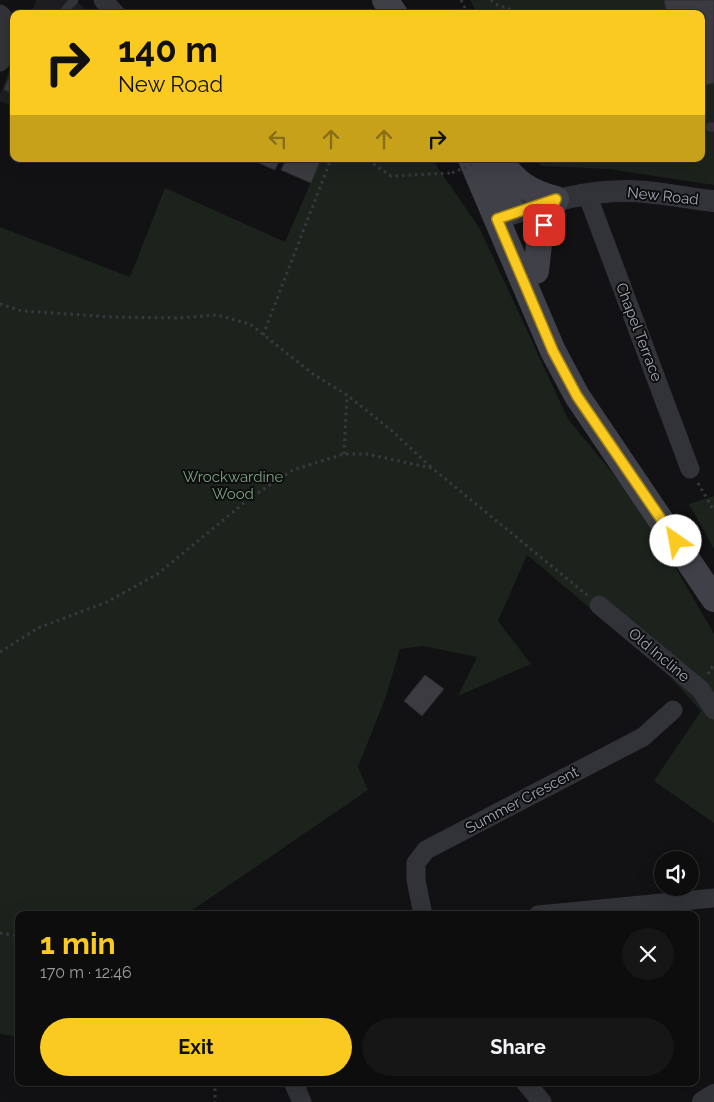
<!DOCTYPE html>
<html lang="en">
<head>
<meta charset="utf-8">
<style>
  :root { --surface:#0e0d0e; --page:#171617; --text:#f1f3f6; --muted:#9b9c9e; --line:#2e2d2e; --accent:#fbca21 }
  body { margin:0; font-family:Raleway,sans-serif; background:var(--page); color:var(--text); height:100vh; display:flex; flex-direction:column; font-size:19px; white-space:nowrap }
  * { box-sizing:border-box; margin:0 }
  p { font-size:16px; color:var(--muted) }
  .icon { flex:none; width:28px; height:28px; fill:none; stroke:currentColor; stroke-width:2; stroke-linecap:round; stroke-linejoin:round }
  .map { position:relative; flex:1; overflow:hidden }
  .sheet { position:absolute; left:15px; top:911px; width:684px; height:175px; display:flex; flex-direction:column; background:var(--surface); border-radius:10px; box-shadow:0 5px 20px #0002,0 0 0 1px var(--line) }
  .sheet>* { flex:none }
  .banner { position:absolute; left:10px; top:10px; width:695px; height:152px; border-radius:10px; box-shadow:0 5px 20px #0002,0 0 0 1px var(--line); background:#fbca21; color:#111; overflow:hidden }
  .fabs { position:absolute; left:654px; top:851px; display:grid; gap:10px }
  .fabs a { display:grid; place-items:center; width:45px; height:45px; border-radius:50%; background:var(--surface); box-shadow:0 5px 20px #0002,0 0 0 1px var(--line); font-size:25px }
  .pin { position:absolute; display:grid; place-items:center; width:42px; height:42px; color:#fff; margin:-21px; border-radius:10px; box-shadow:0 2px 8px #0006 }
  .me { position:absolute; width:55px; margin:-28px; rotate:327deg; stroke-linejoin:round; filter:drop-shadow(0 0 4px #0008) }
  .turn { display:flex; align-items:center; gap:18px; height:105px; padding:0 25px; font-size:22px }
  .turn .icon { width:65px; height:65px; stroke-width:2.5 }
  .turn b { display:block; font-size:35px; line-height:42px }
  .lanes { display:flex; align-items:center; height:48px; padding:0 25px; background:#0003; justify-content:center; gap:25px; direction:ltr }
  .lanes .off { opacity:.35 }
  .round { display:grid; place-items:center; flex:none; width:52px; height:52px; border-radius:26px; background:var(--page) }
  .overview { display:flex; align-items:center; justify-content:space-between; height:85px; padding:0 25px }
  h1 { font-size:30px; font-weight:700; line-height:38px; color:var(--accent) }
  .cta { display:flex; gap:10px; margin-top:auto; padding:10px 25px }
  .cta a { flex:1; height:58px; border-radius:30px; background:var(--accent); color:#111; font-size:20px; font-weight:700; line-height:58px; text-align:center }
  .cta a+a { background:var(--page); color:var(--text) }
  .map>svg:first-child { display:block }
  .built { fill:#1e1d20 }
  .green { fill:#1c231d }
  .building { fill:#3c3b41; stroke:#2c2b2f }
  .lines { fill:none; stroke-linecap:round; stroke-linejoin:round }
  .path { stroke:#38393f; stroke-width:3; stroke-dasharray:2.5 4; stroke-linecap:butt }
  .service { stroke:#323338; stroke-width:9 }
  .minor { stroke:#323338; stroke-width:19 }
  .tertiary { stroke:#323338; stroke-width:22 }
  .secondary { stroke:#404148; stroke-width:26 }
  .path-bridge { stroke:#38393f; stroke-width:3; stroke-dasharray:2.5 4; stroke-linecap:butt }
  .route-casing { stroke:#a38315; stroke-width:12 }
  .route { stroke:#fbca21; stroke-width:9 }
  .labels { text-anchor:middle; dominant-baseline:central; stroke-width:4; stroke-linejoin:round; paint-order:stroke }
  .street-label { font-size:15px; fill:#a2a6b5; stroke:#0d0d0e }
  .park-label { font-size:15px; fill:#78a17f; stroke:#0d0d0e }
</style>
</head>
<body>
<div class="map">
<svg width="714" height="1102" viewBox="0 0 714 1102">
  <rect width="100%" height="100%" fill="#121113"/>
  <g class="built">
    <path d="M36 0H75L91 14H31Z"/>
    <path d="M14 58V107L0 101V94Z"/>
  </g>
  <g class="green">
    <path d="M470 0H714V185L609 169 541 166 536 159H701V14H477Z"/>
    <path d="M321 159H432L480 229 568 419 641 508 714 634V823L654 781 701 711 666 672 527 555 498 621 531 664 458 696 477 657 423 646 400 649 385 699 358 767 368 790 197 907 181 915H19V1037L0 1034V227L130 277 165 188 285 242Z"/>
    <path d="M714 496V549L689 504Z"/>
  </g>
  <g class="building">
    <path d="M664 0H714V83L701 86V14H646L666 9Z"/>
    <path d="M14 64V94L4 90Z"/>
    <path d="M249 159H280L275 170Z"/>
    <path d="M286 159H321L311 183 281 170Z"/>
    <path d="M425 675 444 689 422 716 404 701Z"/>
  </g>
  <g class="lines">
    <g class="path">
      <path d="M461 0 468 14"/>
      <path d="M491 0 495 4 523 14"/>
      <path d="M369 159 372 163 391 176 452 173"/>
      <path d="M0 304 22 311 112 317 179 318 217 315 250 324 313 374 347 395 391 430 432 468"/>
      <path d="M263 335 331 159"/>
      <path d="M344 454 347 395"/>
      <path d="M698 483 714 511"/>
      <path d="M0 652 38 628 107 602 159 573 250 498 293 470 344 454H367L432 468 587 595"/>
      <path d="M708 674 714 664"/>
      <path d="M0 933 19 936"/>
      <path d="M215 1082V1102"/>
    </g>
    <g class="service">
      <path d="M62 14 74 0"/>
      <path d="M710 127H714"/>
    </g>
    <g class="minor">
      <path d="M103 0 116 14"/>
      <path d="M0 14 3 17 7 38 0 62"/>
      <path d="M587 194 690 469"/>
      <path d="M599 605 700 689 714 710"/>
      <path d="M423 915 416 880V863L426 850 643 737 673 710"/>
      <path d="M538 915 714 898"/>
      <path d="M293 1082 302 1102"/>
      <path d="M525 1082 542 1102"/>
    </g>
    <g class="tertiary">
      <path d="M497 219C544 202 595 187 646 192 669 194 691 199 714 201"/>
      <path d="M703 1102 714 1095"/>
    </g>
    <g class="secondary">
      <path d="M385 0 395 14"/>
      <path d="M471 159 553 351 577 396 714 599"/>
      <path d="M492 159 511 209"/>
      <path d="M498 159C517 183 527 191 556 199L540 235 536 271"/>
    </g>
    <path class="path-bridge" d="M452 173 484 159"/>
  </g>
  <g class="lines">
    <defs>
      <path id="route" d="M544 225 556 199 497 219 553 351 577 396 676 541"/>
    </defs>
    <use href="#route" class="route-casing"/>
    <use href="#route" class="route"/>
  </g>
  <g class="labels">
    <g class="street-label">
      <text transform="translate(663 196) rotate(6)">New Road</text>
      <text transform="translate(639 332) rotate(69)">Chapel Terrace</text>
      <text transform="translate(659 655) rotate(40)">Old Incline</text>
      <text transform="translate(522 800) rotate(-28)">Summer Crescent</text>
    </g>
    <g class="park-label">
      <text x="233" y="477">Wrockwardine<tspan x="233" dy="17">Wood</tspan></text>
    </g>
  </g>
</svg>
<div class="fabs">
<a><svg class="icon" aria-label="sound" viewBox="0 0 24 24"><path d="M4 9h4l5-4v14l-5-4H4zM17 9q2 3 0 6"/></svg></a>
</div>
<div class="pin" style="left:544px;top:225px;background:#d93025"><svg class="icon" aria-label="arrive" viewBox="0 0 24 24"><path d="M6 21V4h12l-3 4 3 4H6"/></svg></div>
<svg class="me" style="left:676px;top:541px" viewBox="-20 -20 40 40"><circle r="19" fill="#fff"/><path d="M0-13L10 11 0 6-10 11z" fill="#fbca21"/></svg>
<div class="banner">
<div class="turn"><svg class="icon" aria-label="right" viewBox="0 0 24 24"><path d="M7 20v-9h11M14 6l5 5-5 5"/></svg><div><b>140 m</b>New Road</div></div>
<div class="lanes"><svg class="icon off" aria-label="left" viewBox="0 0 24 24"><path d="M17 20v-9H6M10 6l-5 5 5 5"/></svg><svg class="icon off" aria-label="ahead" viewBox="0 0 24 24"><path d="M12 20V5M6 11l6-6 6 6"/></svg><svg class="icon off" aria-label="ahead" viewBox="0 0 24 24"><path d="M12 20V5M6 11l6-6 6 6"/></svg><svg class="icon" aria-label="right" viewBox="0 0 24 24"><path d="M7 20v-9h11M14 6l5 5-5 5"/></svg></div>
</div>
<section class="sheet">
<div class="overview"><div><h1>1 min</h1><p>170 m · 12:46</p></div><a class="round"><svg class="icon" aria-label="close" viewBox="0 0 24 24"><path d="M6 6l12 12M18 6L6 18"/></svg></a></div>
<div class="cta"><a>Exit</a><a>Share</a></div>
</section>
</div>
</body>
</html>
